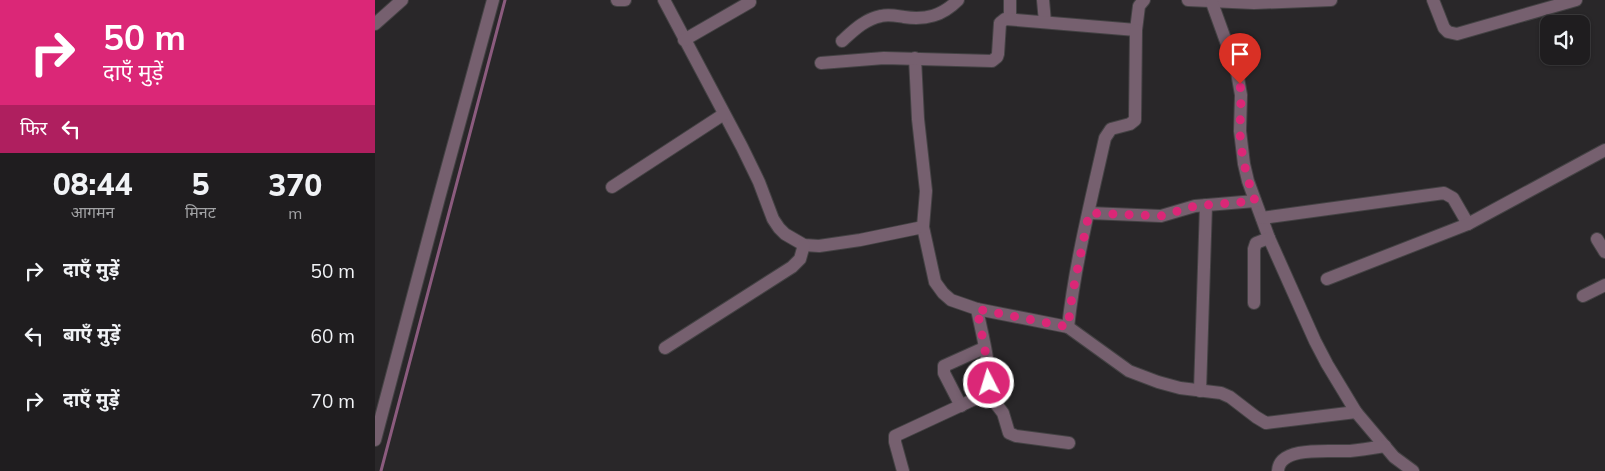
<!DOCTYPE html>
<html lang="hi">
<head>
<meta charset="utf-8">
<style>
  :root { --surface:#1f1d1f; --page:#272628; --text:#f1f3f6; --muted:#a1a2a4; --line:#3c3b3d }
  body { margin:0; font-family:Mulish,"Noto Sans Devanagari",sans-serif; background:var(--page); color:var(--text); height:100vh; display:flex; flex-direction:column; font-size:19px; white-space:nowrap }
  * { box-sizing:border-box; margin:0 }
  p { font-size:16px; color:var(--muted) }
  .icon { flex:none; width:28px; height:28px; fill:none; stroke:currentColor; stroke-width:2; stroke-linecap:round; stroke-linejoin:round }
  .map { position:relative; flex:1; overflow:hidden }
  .drawer { display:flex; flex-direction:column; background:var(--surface); width:375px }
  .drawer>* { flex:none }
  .guide { background:#db2777; color:#fff; overflow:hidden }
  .buttons { position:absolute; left:1165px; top:15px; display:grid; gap:10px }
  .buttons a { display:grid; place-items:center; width:50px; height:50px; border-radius:10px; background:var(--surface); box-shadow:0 1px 4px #0004,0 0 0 1px var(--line); font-size:25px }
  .pin { position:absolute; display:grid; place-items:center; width:42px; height:42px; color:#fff; margin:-51px -21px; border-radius:50% 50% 50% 0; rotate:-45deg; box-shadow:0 0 5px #0007 }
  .pin .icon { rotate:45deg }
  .me { position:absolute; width:55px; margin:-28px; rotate:355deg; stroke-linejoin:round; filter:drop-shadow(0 0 4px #0008) }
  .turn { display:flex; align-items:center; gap:18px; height:105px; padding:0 20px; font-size:22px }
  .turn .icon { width:65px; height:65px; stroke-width:2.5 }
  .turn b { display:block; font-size:35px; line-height:42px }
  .then { display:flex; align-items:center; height:48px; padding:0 20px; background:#0003; gap:10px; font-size:19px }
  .eta { display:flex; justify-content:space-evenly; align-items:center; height:85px; text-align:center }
  .eta b { font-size:30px; font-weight:800; line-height:35px }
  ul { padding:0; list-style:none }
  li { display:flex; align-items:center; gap:15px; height:65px; padding:0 20px }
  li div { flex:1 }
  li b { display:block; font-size:19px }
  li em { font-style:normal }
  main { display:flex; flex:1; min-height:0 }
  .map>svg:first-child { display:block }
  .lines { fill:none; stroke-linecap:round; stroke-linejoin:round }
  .stream { stroke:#8b5b7e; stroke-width:3 }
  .minor-casing { stroke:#444244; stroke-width:14 }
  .minor { stroke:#76606f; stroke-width:12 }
  .route { stroke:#db2777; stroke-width:9; stroke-dasharray:0 16.2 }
</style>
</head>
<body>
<main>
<section class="drawer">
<div class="guide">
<div class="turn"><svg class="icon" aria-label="right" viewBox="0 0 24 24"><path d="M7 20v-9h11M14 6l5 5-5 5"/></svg><div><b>50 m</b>दाएँ मुड़ें</div></div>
<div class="then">फिर<svg class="icon" aria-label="left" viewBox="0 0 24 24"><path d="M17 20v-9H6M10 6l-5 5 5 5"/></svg></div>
</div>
<div class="eta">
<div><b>08:44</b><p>आगमन</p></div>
<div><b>5</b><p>मिनट</p></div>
<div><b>370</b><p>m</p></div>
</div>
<ul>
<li><svg class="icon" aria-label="right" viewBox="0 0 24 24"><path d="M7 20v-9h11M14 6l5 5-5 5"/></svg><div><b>दाएँ मुड़ें</b></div><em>50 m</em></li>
<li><svg class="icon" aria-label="left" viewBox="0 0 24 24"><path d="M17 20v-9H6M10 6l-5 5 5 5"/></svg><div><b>बाएँ मुड़ें</b></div><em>60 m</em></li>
<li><svg class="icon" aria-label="right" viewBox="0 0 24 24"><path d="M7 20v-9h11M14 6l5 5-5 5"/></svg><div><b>दाएँ मुड़ें</b></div><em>70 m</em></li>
</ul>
</section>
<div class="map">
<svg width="1230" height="471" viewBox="0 0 1230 471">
  <rect width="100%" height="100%" fill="#292729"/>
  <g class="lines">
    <path class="stream" d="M6 471 130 0"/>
    <defs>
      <g id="minor">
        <path d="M242 0H250"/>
        <path d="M289 0 367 147 384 182 398 219 404 228 410 234 429 245 444 246 485 240 548 227 560 282 568 293 576 300 602 309 693 327 754 371 783 382 805 388 846 393 855 397 881 417 891 423 981 412"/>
        <path d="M668 0 670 22"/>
        <path d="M813 0 879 3 956 0"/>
        <path d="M836 0 862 72 866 95 865 131 869 164 873 181 894 238 940 341 952 364 981 412 1019 457 1038 471"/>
        <path d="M1058 0 1069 28 1073 32 1082 34 1201 0"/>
        <path d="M635 18V0"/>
        <path d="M0 24 27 0"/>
        <path d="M309 40 375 2"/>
        <path d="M467 41C478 31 490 19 506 16 514 14 522 16 529 17 551 20 567 16 583 0"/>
        <path d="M540 58 543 119 551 191 548 227"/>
        <path d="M446 63 509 58 617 61 622 57 623 54 625 23 630 19 761 30 764 6 769 0"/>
        <path d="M237 187 349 114"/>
        <path d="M714 213 786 216 820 206 880 201"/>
        <path d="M887 218 1069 193 1078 198 1093 224"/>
        <path d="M1222 239 1230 252"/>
        <path d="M952 279 1093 224 1230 150"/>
        <path d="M1208 296 1230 285"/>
        <path d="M879 303V249L881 243 894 238"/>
        <path d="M693 327C700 263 716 201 730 138L736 129 755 124 760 120 761 30"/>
        <path d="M290 348 417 267 425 259 429 245"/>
        <path d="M611 391 628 413 634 433 641 436 694 443"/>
        <path d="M825 391 831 205"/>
        <path d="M586 406 569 373V366L609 348"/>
        <path d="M0 440 64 198 118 0"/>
        <path d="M528 471 520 442V436L604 397C609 394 612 391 613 385 617 369 605 326 602 309"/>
        <path d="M903 471C904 445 957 452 975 451 986 450 998 448 1010 446"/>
      </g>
    </defs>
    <use href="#minor" class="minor-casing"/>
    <use href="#minor" class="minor"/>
  </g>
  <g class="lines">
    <path class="route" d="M614 383V371L602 309 693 327 697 296 714 213 786 216 820 206 880 201C872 178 866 156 865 132 865 116 867 100 865 84"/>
  </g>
</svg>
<div class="buttons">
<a><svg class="icon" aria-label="sound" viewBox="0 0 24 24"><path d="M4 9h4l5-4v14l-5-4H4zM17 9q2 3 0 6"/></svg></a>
</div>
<div class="pin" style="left:865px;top:84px;background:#d93025"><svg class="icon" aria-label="arrive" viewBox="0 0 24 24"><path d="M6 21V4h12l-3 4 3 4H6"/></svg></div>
<svg class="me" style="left:614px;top:383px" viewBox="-20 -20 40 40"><circle r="17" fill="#db2777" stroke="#fff" stroke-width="3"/><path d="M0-11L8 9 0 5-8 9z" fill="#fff"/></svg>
</div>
</main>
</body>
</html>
